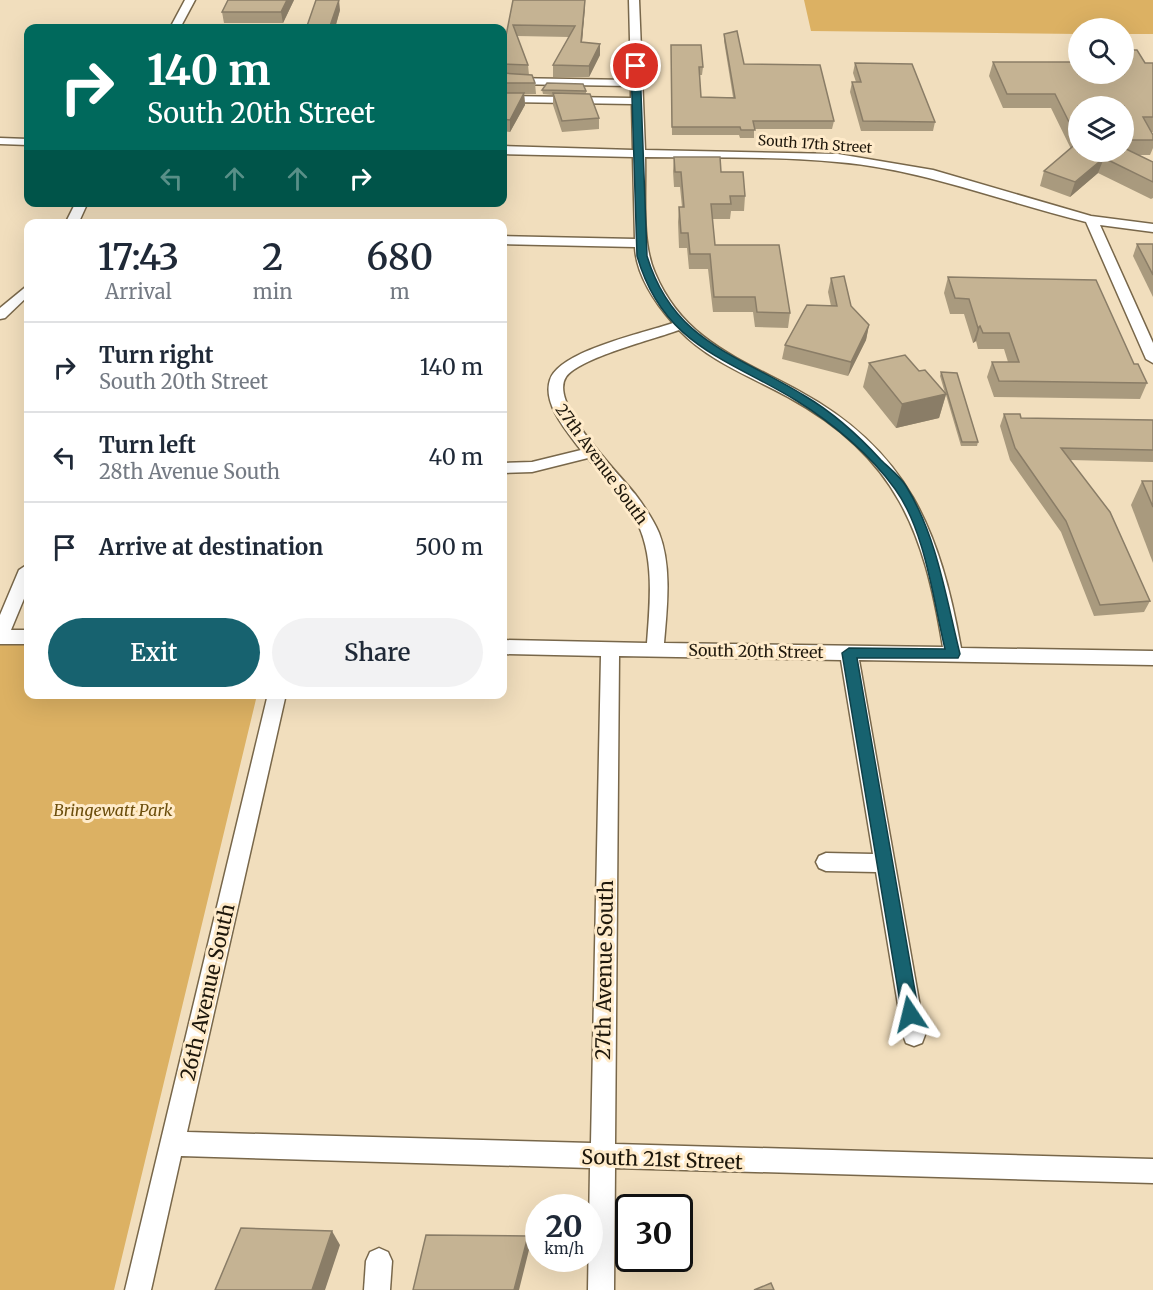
<!DOCTYPE html>
<html lang="en">
<head>
<meta charset="utf-8">
<style>
  :root { --surface:#fff; --page:#f2f2f3; --text:#1f2937; --muted:#747a83; --line:#e0e1e3; --accent:#17626f }
  body { margin:0; font-family:Merriweather,serif; background:var(--page); color:var(--text); height:100vh; display:flex; flex-direction:column; font-size:22px; white-space:nowrap }
  * { box-sizing:border-box; margin:0 }
  p { font-size:20px; color:var(--muted) }
  .icon { flex:none; width:33px; height:33px; fill:none; stroke:currentColor; stroke-width:2; stroke-linecap:round; stroke-linejoin:round }
  .map { position:relative; flex:1; overflow:hidden }
  .details { position:absolute; left:24px; top:219px; width:483px; height:480px; display:flex; flex-direction:column; background:var(--surface); border-radius:12px; box-shadow:0 6px 24px #0002 }
  .details>* { flex:none }
  .banner { position:absolute; left:24px; top:24px; width:483px; height:183px; border-radius:12px; box-shadow:0 6px 24px #0002; background:#00695c; color:#fff; overflow:hidden }
  .controls { position:absolute; left:1068px; top:18px; display:grid; gap:12px }
  .controls a { display:grid; place-items:center; width:66px; height:66px; border-radius:50%; background:var(--surface); box-shadow:0 6px 24px #0002; font-size:30px }
  .speed { position:absolute; left:525px; top:1194px; display:flex; gap:12px; font-size:30px; font-weight:700; text-align:center }
  .speed>* { display:grid; place-content:center; width:78px; height:78px; border-radius:50%; background:var(--surface); box-shadow:0 6px 24px #0002; line-height:1 }
  .speed small { font-size:15px; font-weight:400 }
  .speed .limit { border:3px solid #111; border-radius:9px; background:#fff; color:#111 }
  .pin { position:absolute; display:grid; place-items:center; width:51px; height:51px; color:#fff; margin:-26px; border:3px solid #fff; border-radius:50%; box-shadow:0 2px 6px #0007 }
  .me { position:absolute; width:66px; margin:-33px; rotate:350deg; stroke-linejoin:round; filter:drop-shadow(0 0 4px #0008) }
  .turn { display:flex; align-items:center; gap:21px; height:126px; padding:0 24px; font-size:27px }
  .turn .icon { width:78px; height:78px; stroke-width:2.5 }
  .turn b { display:block; font-size:42px; line-height:51px }
  .lanes { display:flex; align-items:center; height:57px; padding:0 24px; background:#0003; justify-content:center; gap:30px; direction:ltr }
  .lanes .off { opacity:.35 }
  .eta { display:flex; justify-content:space-evenly; align-items:center; height:102px; text-align:center }
  .eta b { font-size:36px; font-weight:600; line-height:42px }
  .button { display:flex; gap:12px; margin-top:auto; padding:12px 24px }
  .button a { flex:1; height:69px; border-radius:36px; background:var(--accent); color:#fff; font-size:24px; font-weight:600; line-height:69px; text-align:center }
  .button a+a { background:var(--page); color:var(--text) }
  ul { padding:0; list-style:none }
  li { display:flex; align-items:center; gap:18px; height:90px; padding:0 24px; border-top:2px solid var(--line) }
  li div { flex:1 }
  li b { display:block; font-size:22px }
  li em { font-style:normal }
  .map>svg:first-child { display:block }
  .green { fill:#dcb163 }
  .lines { fill:none; stroke-linecap:round; stroke-linejoin:round }
  .minor-casing { stroke:#78674a; stroke-width:3 }
  .minor { fill:#fff; fill-rule:evenodd }
  .wall { fill:#a99a7e; fill-rule:evenodd }
  .shaded-wall { fill:#8a7d67 }
  .building { fill:#c5b393; stroke:#8a7d67; stroke-width:1.5 }
  .route { fill:#17626f; stroke:#0f4048; stroke-width:1.5 }
  .labels { text-anchor:middle; dominant-baseline:central; stroke-width:6; stroke-linejoin:round; paint-order:stroke }
  .far-street-label { font-size:14px; fill:#1e170b; stroke:#ffebca }
  .street-label { font-size:16px; fill:#1e170b; stroke:#ffebca }
  .park-label { font-size:16px; font-style:italic; fill:#6c4e0c; stroke:#ffebca }
  .near-street-label { font-size:20px; fill:#1e170b; stroke:#ffebca }
</style>
</head>
<body>
<div class="map">
<svg width="1153" height="1290" viewBox="0 0 1153 1290">
  <rect width="100%" height="100%" fill="#f1debd"/>
  <g class="green">
    <path d="M804 0H1153V34H1124V28H1078V34L811 31Z"/>
    <path d="M0 644H28V694L257 695 114 1290H0Z"/>
  </g>
  <g class="lines">
    <defs>
      <g id="minor">
        <path d="M185 0H195L180 28H170Z"/>
        <path d="M629 0H639L645 150 838 154 933 170 1091 216 1153 224V232L1100 225 1153 343V363L1146 359 1086 222C1003 202 923 169 837 162 774 156 709 158 645 157 646 192 641 242 655 273 683 340 740 359 799 391 908 450 940 531 961 648L1153 651V665L859 660 925 1035 922 1043 914 1046 906 1043 903 1035 876 872 826 871 819 868 816 862 819 856 826 853 873 854 841 660 619 656 615 1144 1153 1159V1183L615 1168 614 1290H588L590 1168 181 1156 151 1290H125L268 694H286L187 1132 591 1143 601 656 502 654V640L647 643C650 603 655 556 636 520 624 497 604 478 588 458L532 472 502 473V463L532 462 581 450C568 433 542 404 550 380 559 351 644 333 673 323 655 303 636 274 635 247L502 244V236L635 239 633 157 502 154V146L633 150 632 104 502 102V96L631 98V86L502 84V78L631 80ZM679 330C710 362 750 376 788 397 897 457 924 531 943 647L664 643C667 608 672 566 659 533 653 519 644 506 635 494 619 473 548 404 566 377 579 358 655 339 679 330Z"/>
        <path d="M0 138 28 139V145L0 144Z"/>
        <path d="M76 202H88L78 224H65Z"/>
        <path d="M28 285V296L5 318 0 319V308Z"/>
        <path d="M28 564V589L11 630H28V644H0V615L19 570Z"/>
        <path d="M379 1248 388 1252 392 1261 390 1290H364L366 1261 370 1252Z"/>
      </g>
    </defs>
    <use href="#minor" class="minor-casing"/>
    <use href="#minor" class="minor"/>
  </g>
  <g class="wall">
    <path d="M228 0H294L283 23H224L222 12Z"/>
    <path d="M513 0H585L582 42 600 44V55L589 77H553V65L569 37 517 36 528 65 529 75 535 83 536 94H524L525 105 510 132 502 131V41H505Z"/>
    <path d="M340 10 335 28H307V26Z"/>
    <path d="M724 34 744 64 834 121 832 129H754V138H740L739 135H672L671 45 703 67 702 75H699L701 97H733L724 41Z"/>
    <path d="M993 62 1153 63V132H1151L1153 135V148L1150 155H1138L1153 162V198L1151 199 1098 173 1070 197 1040 186 1044 171 1071 149 1051 108H1003L989 76ZM1078 106H1124V152H1078Z"/>
    <path d="M855 63 935 122 933 131H861L850 92 852 82H856L853 73Z"/>
    <path d="M542 90 586 91V94L599 118V129L562 132 553 105V95L543 94Z"/>
    <path d="M674 157 721 172 745 196 744 211H731L730 219H712L715 245 790 313 788 328 755 327 753 312H713L708 269H689L687 248H679L678 222 679 207H682L680 187H674L673 171Z"/>
    <path d="M1137 244H1153V297L1133 256Z"/>
    <path d="M948 277 1134 364 1147 383 1140 399 994 397 987 377 992 362H1008L1004 349H978L976 341 973 343 964 314H950L944 293Z"/>
    <path d="M831 278 851 306 869 325 866 340 848 376 782 359 785 345 831 306 828 292Z"/>
    <path d="M869 363 919 371 945 393 940 376 941 372 978 442 977 446H961L946 395 939 418 896 428 863 387Z"/>
    <path d="M1004 414 1021 418 1153 420V462L1070 460 1150 601 1144 612 1094 616 1061 532 1010 460 1000 426Z"/>
    <path d="M1142 481H1153V563L1131 505Z"/>
  </g>
  <g class="shaded-wall">
    <path d="M287 0H294L283 23 281 12Z"/>
    <path d="M339 0 340 10 335 28H330V26Z"/>
    <path d="M585 0V8L581 53V42Z"/>
    <path d="M600 44V55L589 77V66Z"/>
    <path d="M524 93 525 105 510 132V120Z"/>
    <path d="M1104 158 1098 173 1070 197 1075 182Z"/>
    <path d="M869 325 866 340 848 376 851 362Z"/>
    <path d="M980 326 976 341 973 343 978 328Z"/>
    <path d="M946 394 939 418 896 428 902 404Z"/>
    <path d="M332 1231 340 1245 325 1290H312Z"/>
    <path d="M528 1236 529 1250 519 1290H514Z"/>
  </g>
  <g class="building">
    <path d="M228 0H287L281 12H222Z"/>
    <path d="M316 0H339L330 26H307Z"/>
    <path d="M513 0H585L581 42 600 44 589 66 553 65 575 26 513 25 528 65 502 64V41H505Z"/>
    <path d="M737 31 744 64 820 65 834 121H753L755 130H741L740 127H672L671 45H701L703 67H699L701 97 735 98 724 34Z"/>
    <path d="M1124 50H1137L1145 63H1153V117H1143L1153 135V140H1124V106H1078V140L1055 94H1007L993 62H1078V74H1124Z"/>
    <path d="M855 63 912 64 935 122 863 121 852 82H861Z"/>
    <path d="M502 73 532 75 535 83H502Z"/>
    <path d="M547 83 583 84 586 91 542 90Z"/>
    <path d="M502 93H524L510 120 502 119Z"/>
    <path d="M553 93 590 94 599 118 562 121Z"/>
    <path d="M1078 142V152H1124V148L1153 162V182L1104 158 1075 182 1044 171Z"/>
    <path d="M674 157H720L721 172H743L745 196H730L731 204H711L715 245H779L790 313 757 312 755 297H714L710 254H690L688 233H681L679 207H684L681 172H675Z"/>
    <path d="M1137 244H1153V275Z"/>
    <path d="M844 276 851 306 869 325 851 362 785 345 807 305 837 306 831 278Z"/>
    <path d="M948 277 1096 280 1134 364H1138L1147 383 999 381 992 362H1019L1009 333H983L980 326 978 328 969 299 955 298Z"/>
    <path d="M905 355 919 371 925 370 946 394 902 404 869 363Z"/>
    <path d="M941 372 957 373 978 442H962Z"/>
    <path d="M1004 414H1020L1021 418 1153 420V450L1061 448 1110 512 1150 601 1100 605 1066 521 1015 448Z"/>
    <path d="M1142 481H1153V507Z"/>
    <path d="M241 1228 332 1231 312 1290H215Z"/>
    <path d="M426 1235 528 1236 514 1290H413Z"/>
    <path d="M771 1283 774 1290H754Z"/>
  </g>
  <path class="route" d="M636 64 640 66 647 256C673 342 737 354 805 396 834 413 858 435 881 460 889 468 900 476 906 486 937 536 946 598 960 654L958 658H857L919 1014 916 1020 910 1022 904 1020 902 1014 842 653 849 648 945 649C933 599 925 530 895 489 871 455 831 422 797 401 727 358 663 346 637 256L631 66Z"/>
  <g class="labels">
    <g class="far-street-label">
      <text transform="translate(815 144) rotate(4)">South 17th Street</text>
    </g>
    <g class="street-label">
      <text transform="translate(602 464) rotate(54)">27th Avenue South</text>
      <text transform="translate(756 651) rotate(1)">South 20th Street</text>
    </g>
    <g class="park-label">
      <text x="113" y="810">Bringewatt Park</text>
    </g>
    <g class="near-street-label">
      <text transform="translate(604 970) rotate(-89)">27th Avenue South</text>
      <text transform="translate(207 992) rotate(-77)">26th Avenue South</text>
      <text transform="translate(662 1159) rotate(2)">South 21st Street</text>
    </g>
  </g>
</svg>
<div class="controls">
<a><svg class="icon" aria-label="search" viewBox="0 0 24 24"><circle cx="10" cy="10" r="6"/><path d="M15 15l6 6"/></svg></a>
<a><svg class="icon" aria-label="layers" viewBox="0 0 24 24"><path d="M12 4l9 5-9 5-9-5zM3 14l9 5 9-5"/></svg></a>
</div>
<div class="speed"><div>20<small>km/h</small></div><div class="limit">30</div></div>
<div class="pin" style="left:636px;top:66px;background:#d93025"><svg class="icon" aria-label="arrive" viewBox="0 0 24 24"><path d="M6 21V4h12l-3 4 3 4H6"/></svg></div>
<svg class="me" style="left:910px;top:1014px" viewBox="-20 -20 40 40"><path d="M0-17L14 15 0 8-14 15z" fill="#17626f" stroke="#fff" stroke-width="4"/></svg>
<div class="banner">
<div class="turn"><svg class="icon" aria-label="right" viewBox="0 0 24 24"><path d="M7 20v-9h11M14 6l5 5-5 5"/></svg><div><b>140 m</b>South 20th Street</div></div>
<div class="lanes"><svg class="icon off" aria-label="left" viewBox="0 0 24 24"><path d="M17 20v-9H6M10 6l-5 5 5 5"/></svg><svg class="icon off" aria-label="ahead" viewBox="0 0 24 24"><path d="M12 20V5M6 11l6-6 6 6"/></svg><svg class="icon off" aria-label="ahead" viewBox="0 0 24 24"><path d="M12 20V5M6 11l6-6 6 6"/></svg><svg class="icon" aria-label="right" viewBox="0 0 24 24"><path d="M7 20v-9h11M14 6l5 5-5 5"/></svg></div>
</div>
<section class="details">
<div class="eta">
<div><b>17:43</b><p>Arrival</p></div>
<div><b>2</b><p>min</p></div>
<div><b>680</b><p>m</p></div>
</div>
<ul>
<li><svg class="icon" aria-label="right" viewBox="0 0 24 24"><path d="M7 20v-9h11M14 6l5 5-5 5"/></svg><div><b>Turn right</b><p>South 20th Street</p></div><em>140 m</em></li>
<li><svg class="icon" aria-label="left" viewBox="0 0 24 24"><path d="M17 20v-9H6M10 6l-5 5 5 5"/></svg><div><b>Turn left</b><p>28th Avenue South</p></div><em>40 m</em></li>
<li><svg class="icon" aria-label="arrive" viewBox="0 0 24 24"><path d="M6 21V4h12l-3 4 3 4H6"/></svg><div><b>Arrive at destination</b></div><em>500 m</em></li>
</ul>
<div class="button"><a>Exit</a><a>Share</a></div>
</section>
</div>
</body>
</html>
